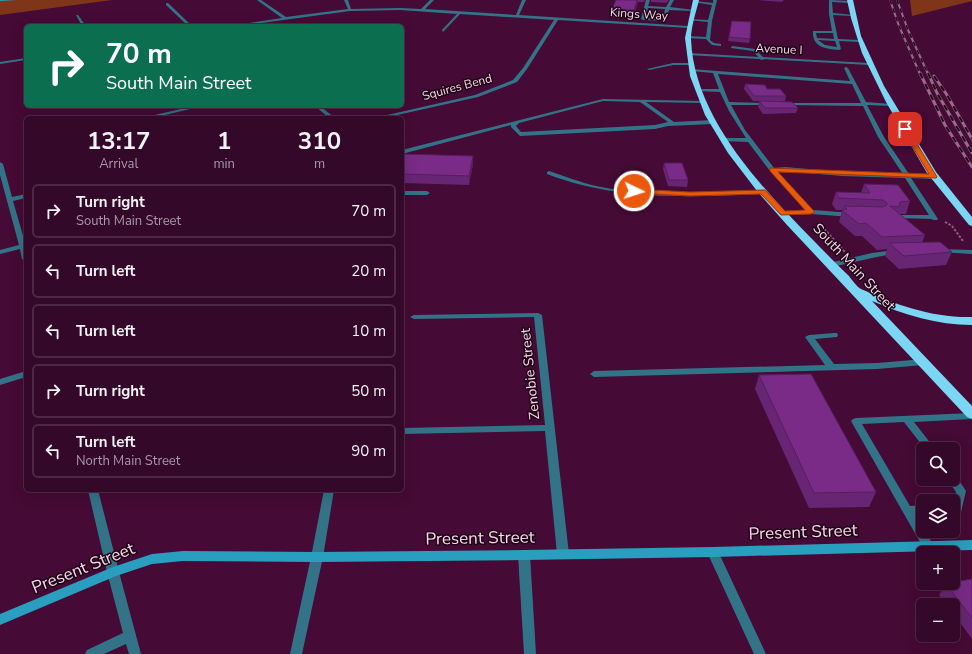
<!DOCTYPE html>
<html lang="en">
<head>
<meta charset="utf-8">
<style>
  :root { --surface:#340828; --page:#3c1130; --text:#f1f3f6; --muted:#a99aa8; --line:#4e2945 }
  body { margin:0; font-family:"Nunito Sans",sans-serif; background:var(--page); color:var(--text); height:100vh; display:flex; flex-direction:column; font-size:15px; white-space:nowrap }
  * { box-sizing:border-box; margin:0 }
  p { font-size:13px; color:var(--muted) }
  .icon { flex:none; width:22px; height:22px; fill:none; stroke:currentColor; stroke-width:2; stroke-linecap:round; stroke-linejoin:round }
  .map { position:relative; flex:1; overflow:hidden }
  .side { position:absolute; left:24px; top:116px; width:380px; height:376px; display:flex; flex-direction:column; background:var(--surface); border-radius:6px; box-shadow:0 4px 16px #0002,0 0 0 1px var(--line) }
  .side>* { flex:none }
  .guide { position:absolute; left:24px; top:24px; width:380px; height:84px; border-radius:6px; box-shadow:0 4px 16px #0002,0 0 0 1px var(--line); background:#0b6e4f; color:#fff; overflow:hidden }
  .controls { position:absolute; left:916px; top:442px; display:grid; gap:8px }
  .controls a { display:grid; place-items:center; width:44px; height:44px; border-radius:6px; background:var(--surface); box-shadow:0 4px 16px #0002,0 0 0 1px var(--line); font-size:20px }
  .pin { position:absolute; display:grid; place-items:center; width:34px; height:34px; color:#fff; margin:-17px; border-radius:8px; box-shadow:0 2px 6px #0006 }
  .me { position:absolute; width:44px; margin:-22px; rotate:94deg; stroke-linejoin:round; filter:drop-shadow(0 0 3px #0008) }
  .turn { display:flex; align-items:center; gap:14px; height:84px; padding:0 16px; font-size:18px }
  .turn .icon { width:52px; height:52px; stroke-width:2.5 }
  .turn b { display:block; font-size:28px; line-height:34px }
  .eta { display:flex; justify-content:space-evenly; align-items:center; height:68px; text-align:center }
  .eta b { font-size:24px; font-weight:700; line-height:28px }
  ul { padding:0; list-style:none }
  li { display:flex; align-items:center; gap:12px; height:54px; margin:0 8px 6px; padding:0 8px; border:2px solid var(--line); border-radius:6px }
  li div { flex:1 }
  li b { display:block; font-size:15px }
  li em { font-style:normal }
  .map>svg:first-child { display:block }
  .green { fill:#7f3618 }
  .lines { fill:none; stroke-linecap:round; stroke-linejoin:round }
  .path { stroke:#8e5c7f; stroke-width:2; stroke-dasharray:2.5 1.5; stroke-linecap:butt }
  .lane { fill:#337387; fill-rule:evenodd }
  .street { fill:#337387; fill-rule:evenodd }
  .secondary { fill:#299ebe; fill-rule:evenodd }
  .highway { fill:#7bd6f3; fill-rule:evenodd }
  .rail-far1-casing { stroke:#9a698b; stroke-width:2 }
  .rail-casing { stroke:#9a698b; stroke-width:3 }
  .rail-far1 { stroke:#1e0616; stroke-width:1.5; stroke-dasharray:4.5; stroke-linecap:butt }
  .rail { stroke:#1e0616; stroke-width:2; stroke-dasharray:6; stroke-linecap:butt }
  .wall { fill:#682574 }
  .shaded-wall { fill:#551e5e }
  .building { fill:#792b87; stroke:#551e5e }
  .route { fill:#ea580c; stroke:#983908 }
  .labels { text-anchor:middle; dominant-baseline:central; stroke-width:3; stroke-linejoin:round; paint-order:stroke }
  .far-street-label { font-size:12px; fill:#fcd6ed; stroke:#1e0616 }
  .street-label { font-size:14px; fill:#fcd6ed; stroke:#1e0616 }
  .near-street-label { font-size:17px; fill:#fcd6ed; stroke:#1e0616 }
</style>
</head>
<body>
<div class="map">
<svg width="972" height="654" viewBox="0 0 972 654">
  <rect width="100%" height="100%" fill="#450a35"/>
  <g class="green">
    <path d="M0 0H112L0 15Z"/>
    <path d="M910 0H972V1L912 16Z"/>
  </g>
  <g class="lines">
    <g class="path">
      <path d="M945 222 952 226 963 241"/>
      <path d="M819 223 845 252"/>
    </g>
    <g class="lane">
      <path d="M646 0H650L648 6 666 7 670 0H674L670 7 694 10 692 11 669 10 666 21 643 20 641 19ZM648 8 665 9 663 19 645 18Z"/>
      <path d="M713 0H717L712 21 710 40 714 43 721 44V46L712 45 706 39 686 38 687 36 706 37 708 22 688 20 690 19 708 20 712 5 693 2 695 1 713 3Z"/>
      <path d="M829 0 851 1 850 3 832 2 833 13 854 15 852 16 833 15 838 39 859 40 860 42 839 41 841 49 839 50C825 49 812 47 813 31H832L829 14ZM816 33H833L834 39 817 38ZM818 40 835 41 837 47 825 45Z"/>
      <path d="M732 46 755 49 765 59 761 60 753 51 731 48Z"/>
      <path d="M673 63H690L692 64 690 65H673L649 70 647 69Z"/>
      <path d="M846 67 848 68 866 102 891 104 893 105 891 106 867 105 884 137 909 174 934 175 937 177 934 179 911 178 938 219 937 220H933L932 219 896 218V216L898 215H929L905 178 842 176 785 171H777L813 210 852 213 855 215 852 217 811 214 781 215V213L783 212 806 210 770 171 748 142 722 141 721 140 724 138H746L729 111 720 92 697 91 695 90 697 89H719L713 73 691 71 689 70 691 69 850 81 844 68ZM718 74 852 84 861 103H783L781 104 783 105 863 106 878 137 903 174 842 172 785 167 774 168 745 130 731 105H769L771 104 769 103 729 102Z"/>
      <path d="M603 99 703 101 705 102V103L646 102 674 122 713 120 716 122 713 124 668 126 655 129 520 136 511 127V125L402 154V150ZM603 101 640 102 668 122 655 125 521 132 516 126 519 123Z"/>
      <path d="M549 171C565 176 579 182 596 186 650 197 708 193 763 190L766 192 763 194C689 197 617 201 547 174V172Z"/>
      <path d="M402 191H427L430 193 427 195H402Z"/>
      <path d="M941 249 972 250V254L939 252 938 251Z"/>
      <path d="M895 250 897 251 898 252 897 253 872 258 832 267 828 265 829 263 872 253Z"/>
      <path d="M834 333H837L838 335 837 337 815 339 834 364 877 363 924 359 928 362 924 365 877 369 594 377 590 374 594 371 825 365 805 337 809 335Z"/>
      <path d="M972 413V419L914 422 935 449H925L904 422 862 424 910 506 923 505V513L915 514 923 528V531H925L934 546 932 549 928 551 924 549 851 421 853 419 856 418Z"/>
      <path d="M953 475 956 476 966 491 961 512 953 513V504L956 492 947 479H953Z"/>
      <path d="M524 550 528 552 530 555 536 654H524L518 555 520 552Z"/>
      <path d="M317 552 321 554 323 557 302 654H290L311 557 313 554Z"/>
      <path d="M113 567 117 569 119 572 141 654H129L126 644 104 654H85L87 650 123 633 107 572 109 569Z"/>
    </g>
    <g class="street">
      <path d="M257 0H261L286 17 348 9 344 0H348L351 9 400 8 421 9 430 0H434L425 9 516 15 522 0H526L519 15 688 26 690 27 688 28 558 20 527 69 517 82 478 97 384 118H374L475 95 513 80 523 68 554 20 460 14 443 32 442 30 457 14 400 10 350 11 240 26H229L282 18Z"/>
      <path d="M166 3H168L192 26H188L166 5Z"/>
      <path d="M76 15H78L86 26H82Z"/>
      <path d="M688 53 869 63 871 64 869 65 687 55V53Z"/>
      <path d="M26 58V60L0 64V62Z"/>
      <path d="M194 106H203L152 118 146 117Z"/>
      <path d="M315 106H320L335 118H329Z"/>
      <path d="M0 162 3 164 12 197 26 194V198L13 201 26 246V261L22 259 20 249 0 254V250L19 245 0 175Z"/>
      <path d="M538 313 542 315 569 554 567 557 563 559 559 557 557 554 545 431 402 434V428L545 425 534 317 414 319 410 317 414 315Z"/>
      <path d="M26 371V377L0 385V379Z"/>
      <path d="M88 490H98L119 572 117 575 113 577 109 575 107 572Z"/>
      <path d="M324 490H334L323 557 321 560 317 562 313 560 311 557Z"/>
      <path d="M713 547 717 549 766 654H754L707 552 709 549Z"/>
    </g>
    <g class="secondary">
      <path d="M0 0H17L0 1Z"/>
      <path d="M972 540V550L713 557 524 560 317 562 183 561 152 564 116 576 0 625V614L113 567 152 554 183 551 317 552 524 550 713 547Z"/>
    </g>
    <g class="highway">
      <path d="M693 0H699C696 12 691 27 691 39 694 118 762 188 815 242 826 253 837 265 849 276 852 280 857 287 861 289 896 305 933 318 972 317V325C937 325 905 315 872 301L972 406V419L967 417 787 225 757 191 728 153 705 115 690 76 685 38Z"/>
      <path d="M847 0H853L861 36 884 86 936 172 972 217V226L969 225 927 173 886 102 862 53 851 18Z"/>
    </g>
    <defs>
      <g id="rail-far1">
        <path d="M890 0 899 26 920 74"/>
        <path d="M897 0 908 30 928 74"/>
      </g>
      <g id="rail">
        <path d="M920 73 945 125 972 167"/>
        <path d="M928 73 937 93 972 153"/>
        <path d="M934 76 947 95 972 139"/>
      </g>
    </defs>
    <use href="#rail-far1" class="rail-far1-casing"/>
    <use href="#rail" class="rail-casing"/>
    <use href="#rail-far1" class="rail-far1"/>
    <use href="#rail" class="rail"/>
  </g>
  <g class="wall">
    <path d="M616 0H645L644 2H638L633 18 612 17V9Z"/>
    <path d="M651 0H669L666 3 651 2Z"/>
    <path d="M757 0H784L782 2Z"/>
    <path d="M732 21 750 39 749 43 728 41Z"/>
    <path d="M745 84 767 89 786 96 785 101H753L744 89Z"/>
    <path d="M759 101 798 108 796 113 763 114 758 107Z"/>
    <path d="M402 154 473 164 469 185 402 183Z"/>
    <path d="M664 163 688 180 687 187 668 186 663 169Z"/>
    <path d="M864 184 910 201 906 214H899L925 235 922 243 952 252 946 265 899 269 885 256 887 249 877 250 862 236H855L839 222 842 210H836L832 204 836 192 861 193Z"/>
    <path d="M759 375 876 492 869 507 809 508 755 389Z"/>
    <path d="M972 579V639L953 613V605H947L939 595 946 584Z"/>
  </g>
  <g class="shaded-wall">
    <path d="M637 0H638V2L633 18 634 10Z"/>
    <path d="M473 156V164L469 185V176Z"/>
  </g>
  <g class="building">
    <path d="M616 0H637L634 10 612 9Z"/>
    <path d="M732 21 751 22 750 39 729 37Z"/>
    <path d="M745 84 765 85 767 89H780L786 96H754Z"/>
    <path d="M759 101 792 102 798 108H765Z"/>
    <path d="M402 154 473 156 469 176 402 174Z"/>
    <path d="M664 163H682L688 180H669Z"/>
    <path d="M864 184 898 185 910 201 900 202 899 207 890 206 925 235 882 237 866 223 859 224 842 210 847 209 844 206 883 207 887 205V203L883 200 839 198 836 192 870 193Z"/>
    <path d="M940 242 952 252 904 256 889 243Z"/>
    <path d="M811 374 876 492 814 493 759 375Z"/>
    <path d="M972 579V618L946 584 953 583V582Z"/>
  </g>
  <path class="route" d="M905 127 908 129 937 177 936 178 778 172 813 210 815 212 811 214 781 215 761 194 690 196 634 193 630 191 634 189 690 192 763 190H765L785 211 805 210 770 171V168L929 174 902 129Z"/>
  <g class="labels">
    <g class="far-street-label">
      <text transform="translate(639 14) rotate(4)">Kings Way</text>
      <text transform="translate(779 49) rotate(3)">Avenue I</text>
      <text transform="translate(457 87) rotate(-15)">Squires Bend</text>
    </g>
    <g class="street-label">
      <text transform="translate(854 267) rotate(47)">South Main Street</text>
      <text transform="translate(530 374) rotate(-96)">Zenobie Street</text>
    </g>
    <g class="near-street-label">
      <text transform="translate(803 532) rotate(-2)">Present Street</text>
      <text transform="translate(480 538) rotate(-1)">Present Street</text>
      <text transform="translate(83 568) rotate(-22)">Present Street</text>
    </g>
  </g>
</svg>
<div class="controls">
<a><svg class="icon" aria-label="search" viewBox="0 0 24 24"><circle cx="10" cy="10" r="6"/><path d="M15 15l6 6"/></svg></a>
<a><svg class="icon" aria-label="layers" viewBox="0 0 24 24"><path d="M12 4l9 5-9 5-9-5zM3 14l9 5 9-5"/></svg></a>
<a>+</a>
<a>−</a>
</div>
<div class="pin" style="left:905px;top:129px;background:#d93025"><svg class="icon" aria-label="arrive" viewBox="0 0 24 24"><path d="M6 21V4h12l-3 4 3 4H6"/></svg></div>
<svg class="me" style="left:634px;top:191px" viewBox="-20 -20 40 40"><circle r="17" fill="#ea580c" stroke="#fff" stroke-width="3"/><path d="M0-11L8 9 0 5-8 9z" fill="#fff"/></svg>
<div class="guide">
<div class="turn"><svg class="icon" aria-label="right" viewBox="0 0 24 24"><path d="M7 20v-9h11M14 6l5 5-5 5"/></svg><div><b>70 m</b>South Main Street</div></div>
</div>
<section class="side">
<div class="eta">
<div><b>13:17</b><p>Arrival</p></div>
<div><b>1</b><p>min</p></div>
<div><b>310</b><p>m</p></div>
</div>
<ul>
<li><svg class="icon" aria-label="right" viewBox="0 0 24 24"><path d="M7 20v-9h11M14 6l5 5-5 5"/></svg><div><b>Turn right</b><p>South Main Street</p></div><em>70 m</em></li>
<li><svg class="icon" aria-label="left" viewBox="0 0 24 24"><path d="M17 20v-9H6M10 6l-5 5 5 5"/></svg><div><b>Turn left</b></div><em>20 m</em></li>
<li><svg class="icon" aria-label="left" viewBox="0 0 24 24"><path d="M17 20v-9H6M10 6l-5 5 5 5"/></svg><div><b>Turn left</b></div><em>10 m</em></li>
<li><svg class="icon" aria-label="right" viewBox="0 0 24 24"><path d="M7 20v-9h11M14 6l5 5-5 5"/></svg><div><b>Turn right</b></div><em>50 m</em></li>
<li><svg class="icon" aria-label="left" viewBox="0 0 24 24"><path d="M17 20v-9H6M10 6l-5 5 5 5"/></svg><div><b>Turn left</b><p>North Main Street</p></div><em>90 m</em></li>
</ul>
</section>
</div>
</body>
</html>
